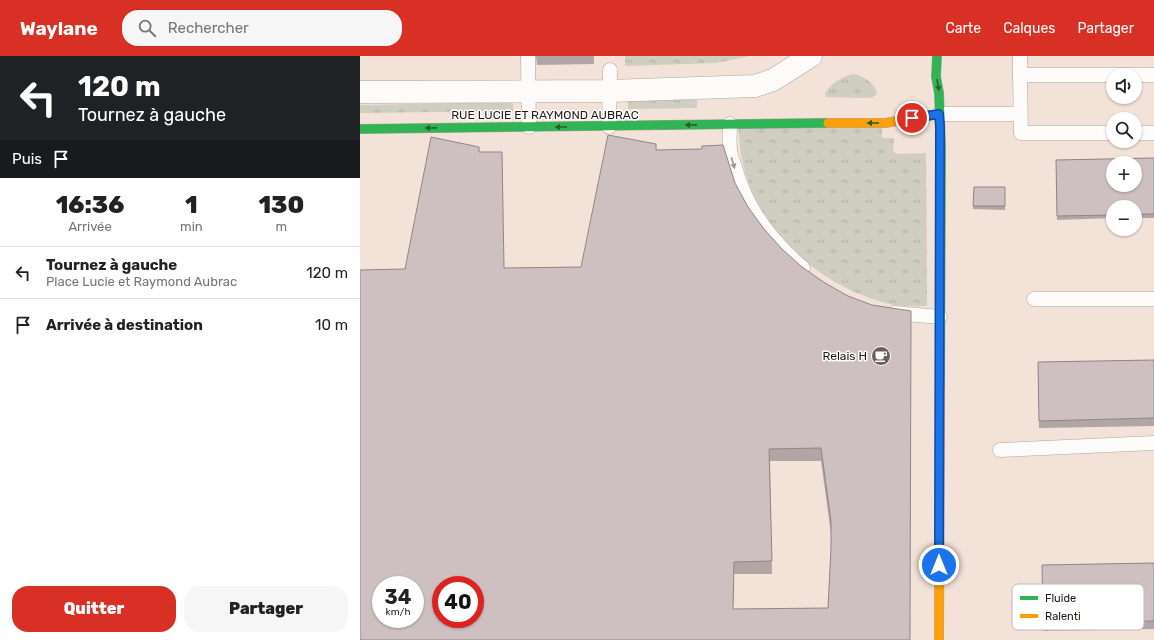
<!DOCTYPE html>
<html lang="fr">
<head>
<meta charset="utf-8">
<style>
  :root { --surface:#fff; --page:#f6f6f6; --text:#222; --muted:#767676; --line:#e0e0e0; --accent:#d93025 }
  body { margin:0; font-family:Rubik,sans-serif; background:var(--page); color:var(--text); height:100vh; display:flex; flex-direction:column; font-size:15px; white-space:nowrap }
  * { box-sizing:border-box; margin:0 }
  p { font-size:13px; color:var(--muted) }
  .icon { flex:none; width:22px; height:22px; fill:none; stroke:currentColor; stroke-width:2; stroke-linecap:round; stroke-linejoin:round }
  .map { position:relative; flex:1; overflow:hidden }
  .sheet { display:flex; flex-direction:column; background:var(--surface); width:360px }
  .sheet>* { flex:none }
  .top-card { background:#202124; color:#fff; overflow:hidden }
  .tools { position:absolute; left:746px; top:12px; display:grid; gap:8px }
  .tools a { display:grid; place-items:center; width:36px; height:36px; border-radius:50%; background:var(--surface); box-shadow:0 1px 3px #0004; font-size:20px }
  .speed { position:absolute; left:12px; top:520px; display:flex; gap:8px; font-size:20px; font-weight:700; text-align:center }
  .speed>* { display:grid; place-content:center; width:52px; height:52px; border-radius:50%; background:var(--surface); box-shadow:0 1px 3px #0004; line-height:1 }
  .speed small { font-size:10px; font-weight:400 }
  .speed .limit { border:6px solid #d22; background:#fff; color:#111 }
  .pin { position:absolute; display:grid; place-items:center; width:34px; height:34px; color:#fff; margin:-17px; border:2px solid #fff; border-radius:50%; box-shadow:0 1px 4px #0007 }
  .me { position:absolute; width:44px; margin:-22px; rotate:0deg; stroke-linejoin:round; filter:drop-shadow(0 0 3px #0008) }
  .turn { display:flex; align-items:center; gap:14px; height:84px; padding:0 12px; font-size:18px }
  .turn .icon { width:52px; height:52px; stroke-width:2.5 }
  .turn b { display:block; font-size:28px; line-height:34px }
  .then { display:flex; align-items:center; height:38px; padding:0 12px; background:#0003; gap:8px; font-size:15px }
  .eta { display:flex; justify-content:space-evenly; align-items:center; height:68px; text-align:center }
  .eta b { font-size:24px; font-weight:800; line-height:28px }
  .cta { display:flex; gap:8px; margin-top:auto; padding:8px 12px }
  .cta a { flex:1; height:46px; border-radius:16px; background:var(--accent); color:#fff; font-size:16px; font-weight:800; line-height:46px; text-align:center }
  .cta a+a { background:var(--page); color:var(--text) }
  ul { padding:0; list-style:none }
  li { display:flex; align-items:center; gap:12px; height:52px; padding:0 12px; border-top:1px solid var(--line) }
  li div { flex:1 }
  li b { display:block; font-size:15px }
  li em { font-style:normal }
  header { display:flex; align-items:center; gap:24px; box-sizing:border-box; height:56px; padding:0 20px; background:var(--accent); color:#fff }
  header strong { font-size:19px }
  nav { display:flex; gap:22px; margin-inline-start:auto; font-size:14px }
  .search { width:280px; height:36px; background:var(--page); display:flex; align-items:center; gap:10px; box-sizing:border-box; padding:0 14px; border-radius:16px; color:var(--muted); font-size:15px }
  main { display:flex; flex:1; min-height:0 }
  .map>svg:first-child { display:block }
  .grass { fill:url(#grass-tufts) }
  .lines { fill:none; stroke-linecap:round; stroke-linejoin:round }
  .lane-casing { stroke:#b1a49d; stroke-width:15 }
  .street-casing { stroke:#b1a49d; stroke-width:23 }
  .fast-casing { stroke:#b1a49d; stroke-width:10 }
  .slow-casing { stroke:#b1a49d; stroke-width:10 }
  .lane { stroke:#fdfbf9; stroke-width:14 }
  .street { stroke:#fdfbf9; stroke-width:22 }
  .fast { stroke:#30b455; stroke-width:9 }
  .slow { stroke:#ff9f0a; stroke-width:9 }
  .wall { fill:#b1a5a5; fill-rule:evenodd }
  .building { fill:#cec0c0; stroke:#908686; fill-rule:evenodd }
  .oneway { fill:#285e30 }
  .oneway2 { fill:#9a9591 }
  .route-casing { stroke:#114b97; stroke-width:10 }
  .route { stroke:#1a73e8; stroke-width:7 }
  .labels { text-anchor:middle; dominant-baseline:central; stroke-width:3; stroke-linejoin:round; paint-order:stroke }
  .street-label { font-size:12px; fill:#221812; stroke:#fff }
  .poi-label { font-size:12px; fill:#221812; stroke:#fff; text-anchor:end }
  .key { fill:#fff; stroke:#bdbab8; stroke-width:1 }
  .key-label { font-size:11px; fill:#221812 }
</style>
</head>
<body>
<header>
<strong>Waylane</strong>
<div class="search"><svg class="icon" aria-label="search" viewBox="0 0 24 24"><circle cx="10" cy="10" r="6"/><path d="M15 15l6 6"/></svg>Rechercher</div>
<nav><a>Carte</a><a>Calques</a><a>Partager</a></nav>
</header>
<main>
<section class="sheet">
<div class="top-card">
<div class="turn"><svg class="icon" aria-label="left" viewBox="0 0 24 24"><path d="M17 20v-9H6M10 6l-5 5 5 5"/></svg><div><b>120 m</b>Tournez à gauche</div></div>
<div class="then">Puis<svg class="icon" aria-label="arrive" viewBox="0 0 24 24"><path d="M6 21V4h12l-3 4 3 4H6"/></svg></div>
</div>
<div class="eta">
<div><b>16:36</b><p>Arrivée</p></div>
<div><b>1</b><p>min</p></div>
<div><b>130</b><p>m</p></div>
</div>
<ul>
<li><svg class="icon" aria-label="left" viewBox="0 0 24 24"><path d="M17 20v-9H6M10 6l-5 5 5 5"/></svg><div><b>Tournez à gauche</b><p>Place Lucie et Raymond Aubrac</p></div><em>120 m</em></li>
<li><svg class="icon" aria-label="arrive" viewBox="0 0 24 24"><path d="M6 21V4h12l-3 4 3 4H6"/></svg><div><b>Arrivée à destination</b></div><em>10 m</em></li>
</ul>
<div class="cta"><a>Quitter</a><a>Partager</a></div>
</section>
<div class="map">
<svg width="794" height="584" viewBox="0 0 794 584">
  <defs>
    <pattern id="grass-tufts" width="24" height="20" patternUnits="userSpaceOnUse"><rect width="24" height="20" fill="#d0cec0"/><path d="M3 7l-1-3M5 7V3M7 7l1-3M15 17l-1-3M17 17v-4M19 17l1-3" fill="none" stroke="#b2b0a4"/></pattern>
  </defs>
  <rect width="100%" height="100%" fill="#f2e2d8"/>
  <g class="grass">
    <path d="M265 0H390L356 7 265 10Z"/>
    <path d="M494 18C503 20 516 28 517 38L513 41 508 42 466 41 465 38C470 28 484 19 494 18Z"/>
    <path d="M268 44H337V52L268 53Z"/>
    <path d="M153 46V55L0 57V49Z"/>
    <path d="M378 72H522V82H534L533 95 537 98 566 97 567 250C556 250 545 251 534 249 464 234 400 178 383 108 380 97 380 84 378 72Z"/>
  </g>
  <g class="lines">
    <defs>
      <g id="lane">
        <path d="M168 0 169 71"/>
        <path d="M660 19V0"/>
        <path d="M579 58H660"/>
        <path d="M370 68C370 76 369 85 370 93 370 99 373 105 375 111 386 152 411 185 443 212"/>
        <path d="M249 71 250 14"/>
        <path d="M753 77H661L660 19H794"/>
        <path d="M775 77H794"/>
        <path d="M674 243H794"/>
        <path d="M534 257 580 261"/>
        <path d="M640 394 794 387"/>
      </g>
      <path id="street" d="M0 36 249 35 395 30 413 24 451 0"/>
      <g id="fast">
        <path d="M577 0 576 21 579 37 581 91 580 333"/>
        <path d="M0 73 468 67"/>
      </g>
      <g id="slow">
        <path d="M468 67H525L579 58"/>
        <path d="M579 584 580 333"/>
      </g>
    </defs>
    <use href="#lane" class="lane-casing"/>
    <use href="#street" class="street-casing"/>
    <use href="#fast" class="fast-casing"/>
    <use href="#slow" class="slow-casing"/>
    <use href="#lane" class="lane"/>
    <use href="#street" class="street"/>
    <use href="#fast" class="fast"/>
    <use href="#slow" class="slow"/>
  </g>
  <g class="wall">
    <path d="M176 0H234V8L177 9Z"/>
    <path d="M296 94 375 127 550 584H0L45 213 119 96 144 212 221 211ZM410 405H461L471 478V496L468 552 373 553 374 518H412Z"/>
    <path d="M794 102V162H775V151H753V162L697 164 696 104Z"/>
    <path d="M614 131H645V154L613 153Z"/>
    <path d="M794 304V370L679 372 678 306Z"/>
    <path d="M794 507V573L683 575 682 509Z"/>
  </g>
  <g class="building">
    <path d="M248 79 296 88V94L342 93V90L363 89 375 127 388 151 404 173 422 193 442 211 465 227 488 240 512 249 551 255 550 584H0V214L45 213 71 81 119 91V96H142L144 212 221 211ZM461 392 471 465V492L468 552 373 553 374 506 412 505 409 393ZM21 529H55V563H21ZM81 529H115V563H81Z"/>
    <path d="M794 102V158H775V151H753V159L697 160 696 104ZM753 107H775V129H753Z"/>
    <path d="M614 131H645V150H613Z"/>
    <path d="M794 304V362L679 365 678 306Z"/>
    <path d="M794 507V565L683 567 682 509Z"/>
  </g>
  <defs><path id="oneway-solid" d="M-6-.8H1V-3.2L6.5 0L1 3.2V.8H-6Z"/></defs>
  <g class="oneway">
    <use href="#oneway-solid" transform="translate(578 29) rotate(80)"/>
    <use href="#oneway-solid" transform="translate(513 67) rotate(180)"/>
    <use href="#oneway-solid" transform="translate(331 69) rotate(179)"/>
    <use href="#oneway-solid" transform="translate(201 71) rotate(-180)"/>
    <use href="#oneway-solid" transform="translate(71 72) rotate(179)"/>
  </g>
  <use class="oneway2" href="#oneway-solid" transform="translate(373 107) rotate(74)"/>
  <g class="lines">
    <defs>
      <path id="route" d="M552 62 579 58 580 71 579 509"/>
    </defs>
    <use href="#route" class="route-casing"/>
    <use href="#route" class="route"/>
  </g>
  <defs>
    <symbol id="cafe-disc" viewBox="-11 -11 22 22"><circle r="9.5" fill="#6b5f57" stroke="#fff"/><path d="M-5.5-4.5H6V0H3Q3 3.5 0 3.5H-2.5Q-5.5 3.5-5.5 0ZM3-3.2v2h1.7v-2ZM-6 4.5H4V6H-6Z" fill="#fff"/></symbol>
  </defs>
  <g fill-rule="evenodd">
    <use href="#cafe-disc" x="510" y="289" width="22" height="22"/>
  </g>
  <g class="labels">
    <g class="street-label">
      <text x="185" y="59">RUE LUCIE ET RAYMOND AUBRAC</text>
    </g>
    <g class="poi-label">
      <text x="507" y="300">Relais H</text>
    </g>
  </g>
  <rect x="652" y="528" width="132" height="46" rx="6" class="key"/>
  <rect x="660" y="540" width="18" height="4" fill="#30b455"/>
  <rect x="660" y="558" width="18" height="4" fill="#ff9f0a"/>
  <g class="key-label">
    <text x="685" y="546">Fluide</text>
    <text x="685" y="564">Ralenti</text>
  </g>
</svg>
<div class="tools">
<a><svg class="icon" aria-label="sound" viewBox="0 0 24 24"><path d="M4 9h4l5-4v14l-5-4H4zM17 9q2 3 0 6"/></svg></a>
<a><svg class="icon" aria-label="search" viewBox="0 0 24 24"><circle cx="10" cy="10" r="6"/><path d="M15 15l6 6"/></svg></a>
<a>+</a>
<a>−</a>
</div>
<div class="speed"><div>34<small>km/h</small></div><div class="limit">40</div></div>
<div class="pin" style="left:552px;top:62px;background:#d93025"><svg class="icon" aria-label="arrive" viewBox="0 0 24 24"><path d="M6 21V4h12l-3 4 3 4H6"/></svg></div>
<svg class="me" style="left:579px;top:509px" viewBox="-20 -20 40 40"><circle r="17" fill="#1a73e8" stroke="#fff" stroke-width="3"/><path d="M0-11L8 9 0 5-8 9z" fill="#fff"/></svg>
</div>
</main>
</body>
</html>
